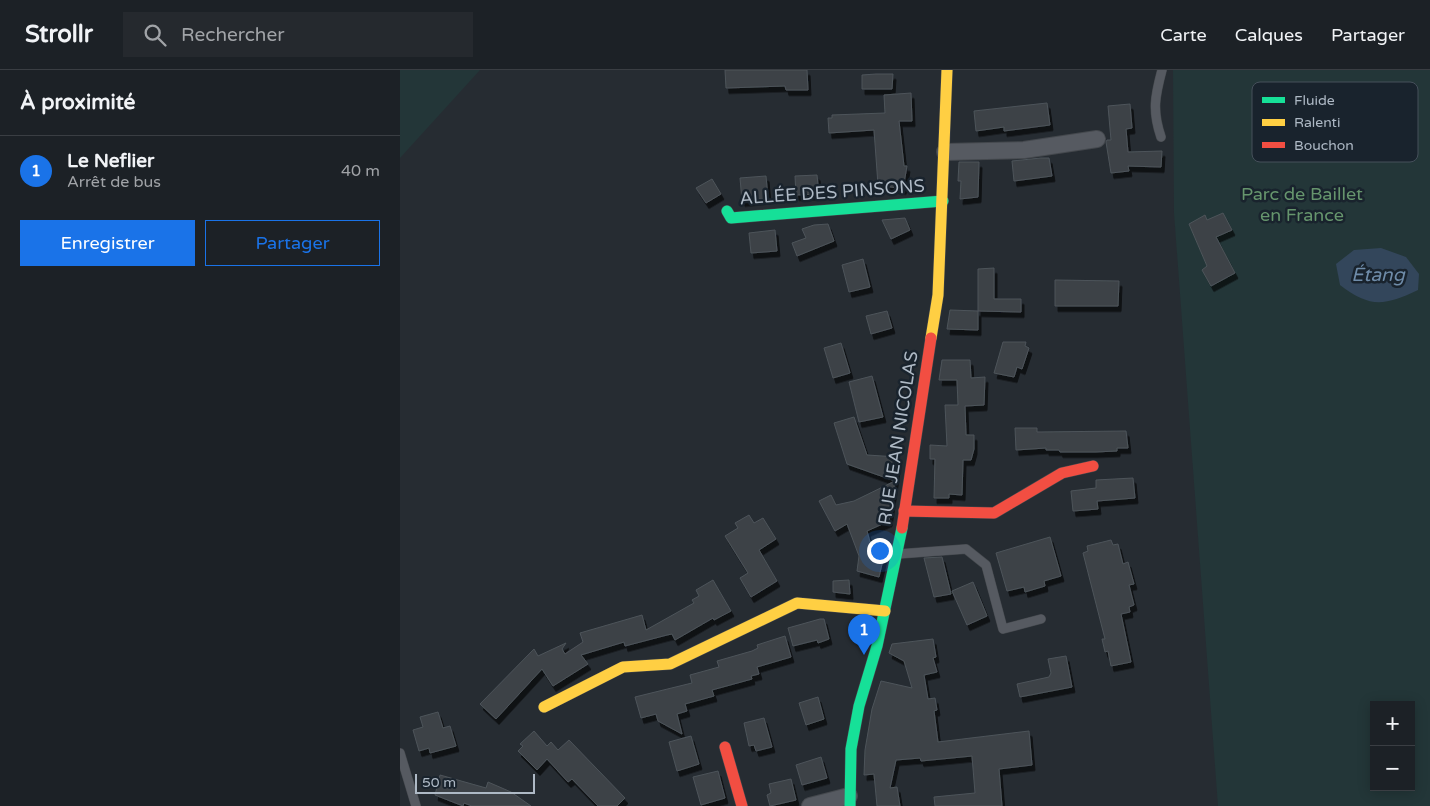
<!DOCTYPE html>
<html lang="fr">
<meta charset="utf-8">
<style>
:root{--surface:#1c2126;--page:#25292e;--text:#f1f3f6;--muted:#a0a3a7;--line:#3a3e43;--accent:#1a73e8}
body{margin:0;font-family:"Varela Round",sans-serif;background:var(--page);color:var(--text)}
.controls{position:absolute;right:15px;bottom:15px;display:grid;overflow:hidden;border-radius:0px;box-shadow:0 2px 12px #0003}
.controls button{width:45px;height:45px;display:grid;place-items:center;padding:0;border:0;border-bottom:1px solid var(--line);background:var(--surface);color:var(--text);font:25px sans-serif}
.scale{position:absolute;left:15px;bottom:12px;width:120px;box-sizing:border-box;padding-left:5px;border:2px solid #aeb9c5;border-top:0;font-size:14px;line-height:18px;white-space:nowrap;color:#aeb9c5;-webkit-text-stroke:4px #19232d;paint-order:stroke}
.you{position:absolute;left:479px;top:480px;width:18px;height:18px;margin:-12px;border:4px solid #fff;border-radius:50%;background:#1a73e8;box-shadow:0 0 0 8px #1a73e833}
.badge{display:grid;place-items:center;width:32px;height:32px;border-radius:50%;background:var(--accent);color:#fff;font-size:16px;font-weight:700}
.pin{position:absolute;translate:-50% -41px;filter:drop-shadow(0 1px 2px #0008)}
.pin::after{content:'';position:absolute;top:26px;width:18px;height:15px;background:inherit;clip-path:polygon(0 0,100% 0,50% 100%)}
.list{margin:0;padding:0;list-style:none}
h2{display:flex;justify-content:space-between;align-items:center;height:65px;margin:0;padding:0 20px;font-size:21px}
h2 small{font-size:16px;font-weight:400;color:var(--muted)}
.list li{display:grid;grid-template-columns:32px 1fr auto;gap:15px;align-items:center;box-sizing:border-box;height:70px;padding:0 20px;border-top:1px solid var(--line)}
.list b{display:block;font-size:19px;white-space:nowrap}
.list p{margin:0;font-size:16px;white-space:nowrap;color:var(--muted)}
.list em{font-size:16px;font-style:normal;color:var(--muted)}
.actions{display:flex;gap:10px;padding:15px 20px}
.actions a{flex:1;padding:11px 0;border:1px solid var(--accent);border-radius:0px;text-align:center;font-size:18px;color:var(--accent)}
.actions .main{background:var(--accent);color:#fff}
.icon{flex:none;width:28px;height:28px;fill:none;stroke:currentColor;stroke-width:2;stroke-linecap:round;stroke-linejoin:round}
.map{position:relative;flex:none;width:1030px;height:736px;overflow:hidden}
header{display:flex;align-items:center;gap:30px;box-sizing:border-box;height:70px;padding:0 25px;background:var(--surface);border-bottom:1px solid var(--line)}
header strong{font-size:24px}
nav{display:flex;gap:28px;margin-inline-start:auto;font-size:18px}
.search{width:350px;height:45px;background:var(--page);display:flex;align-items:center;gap:12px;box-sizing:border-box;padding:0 18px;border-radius:0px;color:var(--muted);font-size:19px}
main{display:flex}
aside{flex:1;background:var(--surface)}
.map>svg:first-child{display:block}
.green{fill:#233638;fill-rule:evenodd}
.water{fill:#33465b}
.building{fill:#3d4247;stroke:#4d545a;filter:url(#shadow)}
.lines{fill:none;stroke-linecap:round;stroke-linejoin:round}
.lane-casing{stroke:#44484d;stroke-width:10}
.street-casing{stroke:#44484d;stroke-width:18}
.fast-casing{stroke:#44484d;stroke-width:12}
.slow-casing{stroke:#44484d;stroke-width:12}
.jam-casing{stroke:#44484d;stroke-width:12}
.lane{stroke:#565a61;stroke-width:9}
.street{stroke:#565a61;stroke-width:16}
.fast{stroke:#16e098;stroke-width:11}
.slow{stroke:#ffcf43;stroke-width:11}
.jam{stroke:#f24e42;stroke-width:11}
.labels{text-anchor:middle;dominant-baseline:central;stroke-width:5;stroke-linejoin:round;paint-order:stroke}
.street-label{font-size:18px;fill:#aeb9c5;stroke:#19232d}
.park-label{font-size:18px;fill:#66956d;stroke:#19232d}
.water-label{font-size:19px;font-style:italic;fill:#6f8ca9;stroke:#19232d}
.key{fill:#19232d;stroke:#46505b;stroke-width:1}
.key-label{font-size:14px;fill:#aeb9c5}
</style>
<header>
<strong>Strollr</strong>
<div class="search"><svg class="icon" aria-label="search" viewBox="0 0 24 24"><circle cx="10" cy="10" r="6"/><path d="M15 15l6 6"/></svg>Rechercher</div>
<nav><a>Carte</a><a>Calques</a><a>Partager</a></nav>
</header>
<main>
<aside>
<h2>À proximité<small></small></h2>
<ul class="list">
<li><span class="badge">1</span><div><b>Le Neflier</b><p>Arrêt de bus</p></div><em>40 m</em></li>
</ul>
<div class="actions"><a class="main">Enregistrer</a><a>Partager</a></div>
</aside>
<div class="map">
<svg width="1030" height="736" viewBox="0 0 1030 736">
<defs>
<filter id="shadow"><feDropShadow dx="3" dy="5.5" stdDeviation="0" flood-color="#0009"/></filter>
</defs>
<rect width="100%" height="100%" fill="#262c32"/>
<!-- green -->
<g class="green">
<polygon points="0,0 80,0 0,88"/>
<path d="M773 0H1030V736H818L774 143ZM974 635H1011V717H974Z"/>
</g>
<!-- water -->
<path class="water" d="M981 178 1006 187 1019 204 1018 220C984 236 970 238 940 215L936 194 954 180Z"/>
<!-- building -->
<g class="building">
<polygon points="325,0 407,0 408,20 386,20 385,16 326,18"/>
<polygon points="476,4 493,4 492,19 462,19 462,5"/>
<polygon points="511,23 512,51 499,51 504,96 507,96 503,119 478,115 474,60 429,63 428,48 432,48 432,45 485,43 484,25"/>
<polygon points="647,33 650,55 604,61 604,57 576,61 574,41"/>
<polygon points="730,34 732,58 726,59 728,82 762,81 761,97 728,96 729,101 711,103 706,72 707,70 711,70 708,36"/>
<polygon points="641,88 649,88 652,106 614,111 612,91"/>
<polygon points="559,92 579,92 578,127 560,129 561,111 558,111"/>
<polygon points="417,105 419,124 396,125 395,106"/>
<polygon points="366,106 368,128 342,131 340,108"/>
<polygon points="312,109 321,124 306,133 296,118"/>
<polygon points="823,143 832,160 816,167 835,203 811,216 802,200 807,196 789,154 805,145 807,150"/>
<polygon points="505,148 510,160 491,169 482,150"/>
<polygon points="428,154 434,171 397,186 392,173 406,168 402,159 414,155"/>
<polygon points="375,160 377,181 351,183 349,163"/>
<polygon points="463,189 470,217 449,222 442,195"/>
<polygon points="594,198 594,229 621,229 621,242 578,241 578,199"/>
<polygon points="655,210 719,211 718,236 655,236"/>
<polygon points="550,240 578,241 578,260 547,259"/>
<polygon points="487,241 492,258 471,264 466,246"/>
<polygon points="603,272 626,272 625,276 629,278 622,299 617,297 614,307 594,303"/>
<polygon points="441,273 450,303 433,308 424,278"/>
<polygon points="542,290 570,290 571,308 585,307 584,335 565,336 566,365 574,365 574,379 571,390 563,390 562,425 549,424 549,428 534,428 535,389 530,389 530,375 547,376 545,335 558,335 557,310 539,310"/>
<polygon points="472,306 483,347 459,352 449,312"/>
<polygon points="454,347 467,385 498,387 495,411 447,394 434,353"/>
<polygon points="615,358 637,358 637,362 726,361 728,378 717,378 717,381 695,382 660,382 659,380 646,380 646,378 616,380"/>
<polygon points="733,408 735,428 697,431 698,439 673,441 671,421 696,418 696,410"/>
<polygon points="495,411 489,451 467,461 472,479 485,481 479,507 457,501 459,486 447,454 435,461 419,431 431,425 436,435 454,431"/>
<polygon points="349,445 354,453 363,448 376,469 359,480 377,511 351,527 340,508 348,503 325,466 338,458 335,453"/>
<polygon points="650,467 661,506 644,511 645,516 625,522 624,517 607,521 596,483"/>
<polygon points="711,470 713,475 718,474 723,494 728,492 734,514 729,515 734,535 729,537 730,542 721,544 731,592 711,596 708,581 705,582 702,569 705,569 683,483 688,481 687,476"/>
<polygon points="542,487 551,524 534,527 524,488"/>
<polygon points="313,510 331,541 314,550 313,548 275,570 272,564 267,565 225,576 224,572 181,585 188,594 153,616 142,599 96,649 80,634 134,579 138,586 166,573 162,579 165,584 183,572 180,563 242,545 246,560 294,533 292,530 299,526 296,520"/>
<polygon points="449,510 450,524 433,522 433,511"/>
<polygon points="573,512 587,546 567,555 552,521"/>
<polygon points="420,549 424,549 429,569 418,573 417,570 393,576 388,558"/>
<polygon points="385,566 391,587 357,597 359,604 351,606 352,609 312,620 314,626 285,634 287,641 277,644 282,664 258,651 256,644 241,648 235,627 292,613 290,605 319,597 317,591 352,581 358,578 357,575"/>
<polygon points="533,569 536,587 533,588 537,602 524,605 528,629 535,628 537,640 534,641 538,672 629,661 632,695 599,699 602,736 535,736 534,727 575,723 572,686 521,691 520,688 496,690 490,718 497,717 500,736 477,736 474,704 464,705 465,680 472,639 481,611 512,618 504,591 489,583 492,574"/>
<polygon points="666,586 672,617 620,627 617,614 649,607 651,603 648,589"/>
<polygon points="418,627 424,649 406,655 399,633"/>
<polygon points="38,642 43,658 50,656 56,676 30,683 29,678 19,681 13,660 23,657 20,647"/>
<polygon points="364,648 372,677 356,681 354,675 349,676 344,653"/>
<polygon points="134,661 147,676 151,672 158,680 169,670 225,728 217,736 198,736 172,709 168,712 147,689 137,700 118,681 123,676 120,674"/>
<polygon points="291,666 299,694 277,701 269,672"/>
<polygon points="421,687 427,708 402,715 396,695"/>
<polygon points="318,701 325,728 301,735 293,707"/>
<polygon points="40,705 86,718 88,712 111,722 131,736 72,736 64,733 63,736 35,725"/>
<polygon points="391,709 396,730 370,736 367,725 371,723 369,714"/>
</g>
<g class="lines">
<!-- lane casing -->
<g class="lane-casing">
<g id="lane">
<path d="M761 67C752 41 755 26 762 0"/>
<polyline points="498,484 566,479 586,495 603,559 641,549"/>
<polyline points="0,683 16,736"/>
</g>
</g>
<!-- street casing -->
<g class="street-casing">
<g id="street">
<polyline points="545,82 624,80 697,69"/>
<polyline points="410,736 449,726"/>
</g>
</g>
<!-- fast casing -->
<g class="fast-casing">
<g id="fast">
<polyline points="327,141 331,148 543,131"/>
<polyline points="450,736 451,679 459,636 477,576 502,458"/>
</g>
</g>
<!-- slow casing -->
<g class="slow-casing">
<g id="slow">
<polyline points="531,268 538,225 547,0"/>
<polyline points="144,637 223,597 270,594 397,533 485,541"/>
</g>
</g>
<!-- jam casing -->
<g class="jam-casing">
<g id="jam">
<polyline points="504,441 594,443 662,403 693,396"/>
<polyline points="502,458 531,268"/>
<polyline points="325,677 342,736"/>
</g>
</g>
<!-- lane -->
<use href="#lane" class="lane"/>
<!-- street -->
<use href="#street" class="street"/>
<!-- fast -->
<use href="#fast" class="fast"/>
<!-- slow -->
<use href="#slow" class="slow"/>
<!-- jam -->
<use href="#jam" class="jam"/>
</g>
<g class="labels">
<!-- street labels -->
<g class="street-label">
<text transform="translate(432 122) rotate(-4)">ALLÉE DES PINSONS</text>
<text transform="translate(498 368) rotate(-81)">RUE JEAN NICOLAS</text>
</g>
<!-- park labels -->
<g class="park-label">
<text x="902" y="124">Parc de Baillet<tspan x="902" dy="21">en France</tspan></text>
</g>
<!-- water labels -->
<g class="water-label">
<text x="978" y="205">Étang</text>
</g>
</g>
<!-- legend -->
<rect x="852" y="12" width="166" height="80" rx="8" class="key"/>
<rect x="862" y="27" width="23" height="6" fill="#16e098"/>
<rect x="862" y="49" width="23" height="7" fill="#ffcf43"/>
<rect x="862" y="72" width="23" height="6" fill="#f24e42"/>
<g class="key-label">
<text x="894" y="35">Fluide</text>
<text x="894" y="57">Ralenti</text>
<text x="894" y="80">Bouchon</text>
</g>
</svg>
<div class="controls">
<button>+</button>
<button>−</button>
</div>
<div class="scale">50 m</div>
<div class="you"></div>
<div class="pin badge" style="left:464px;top:585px">1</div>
</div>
</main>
